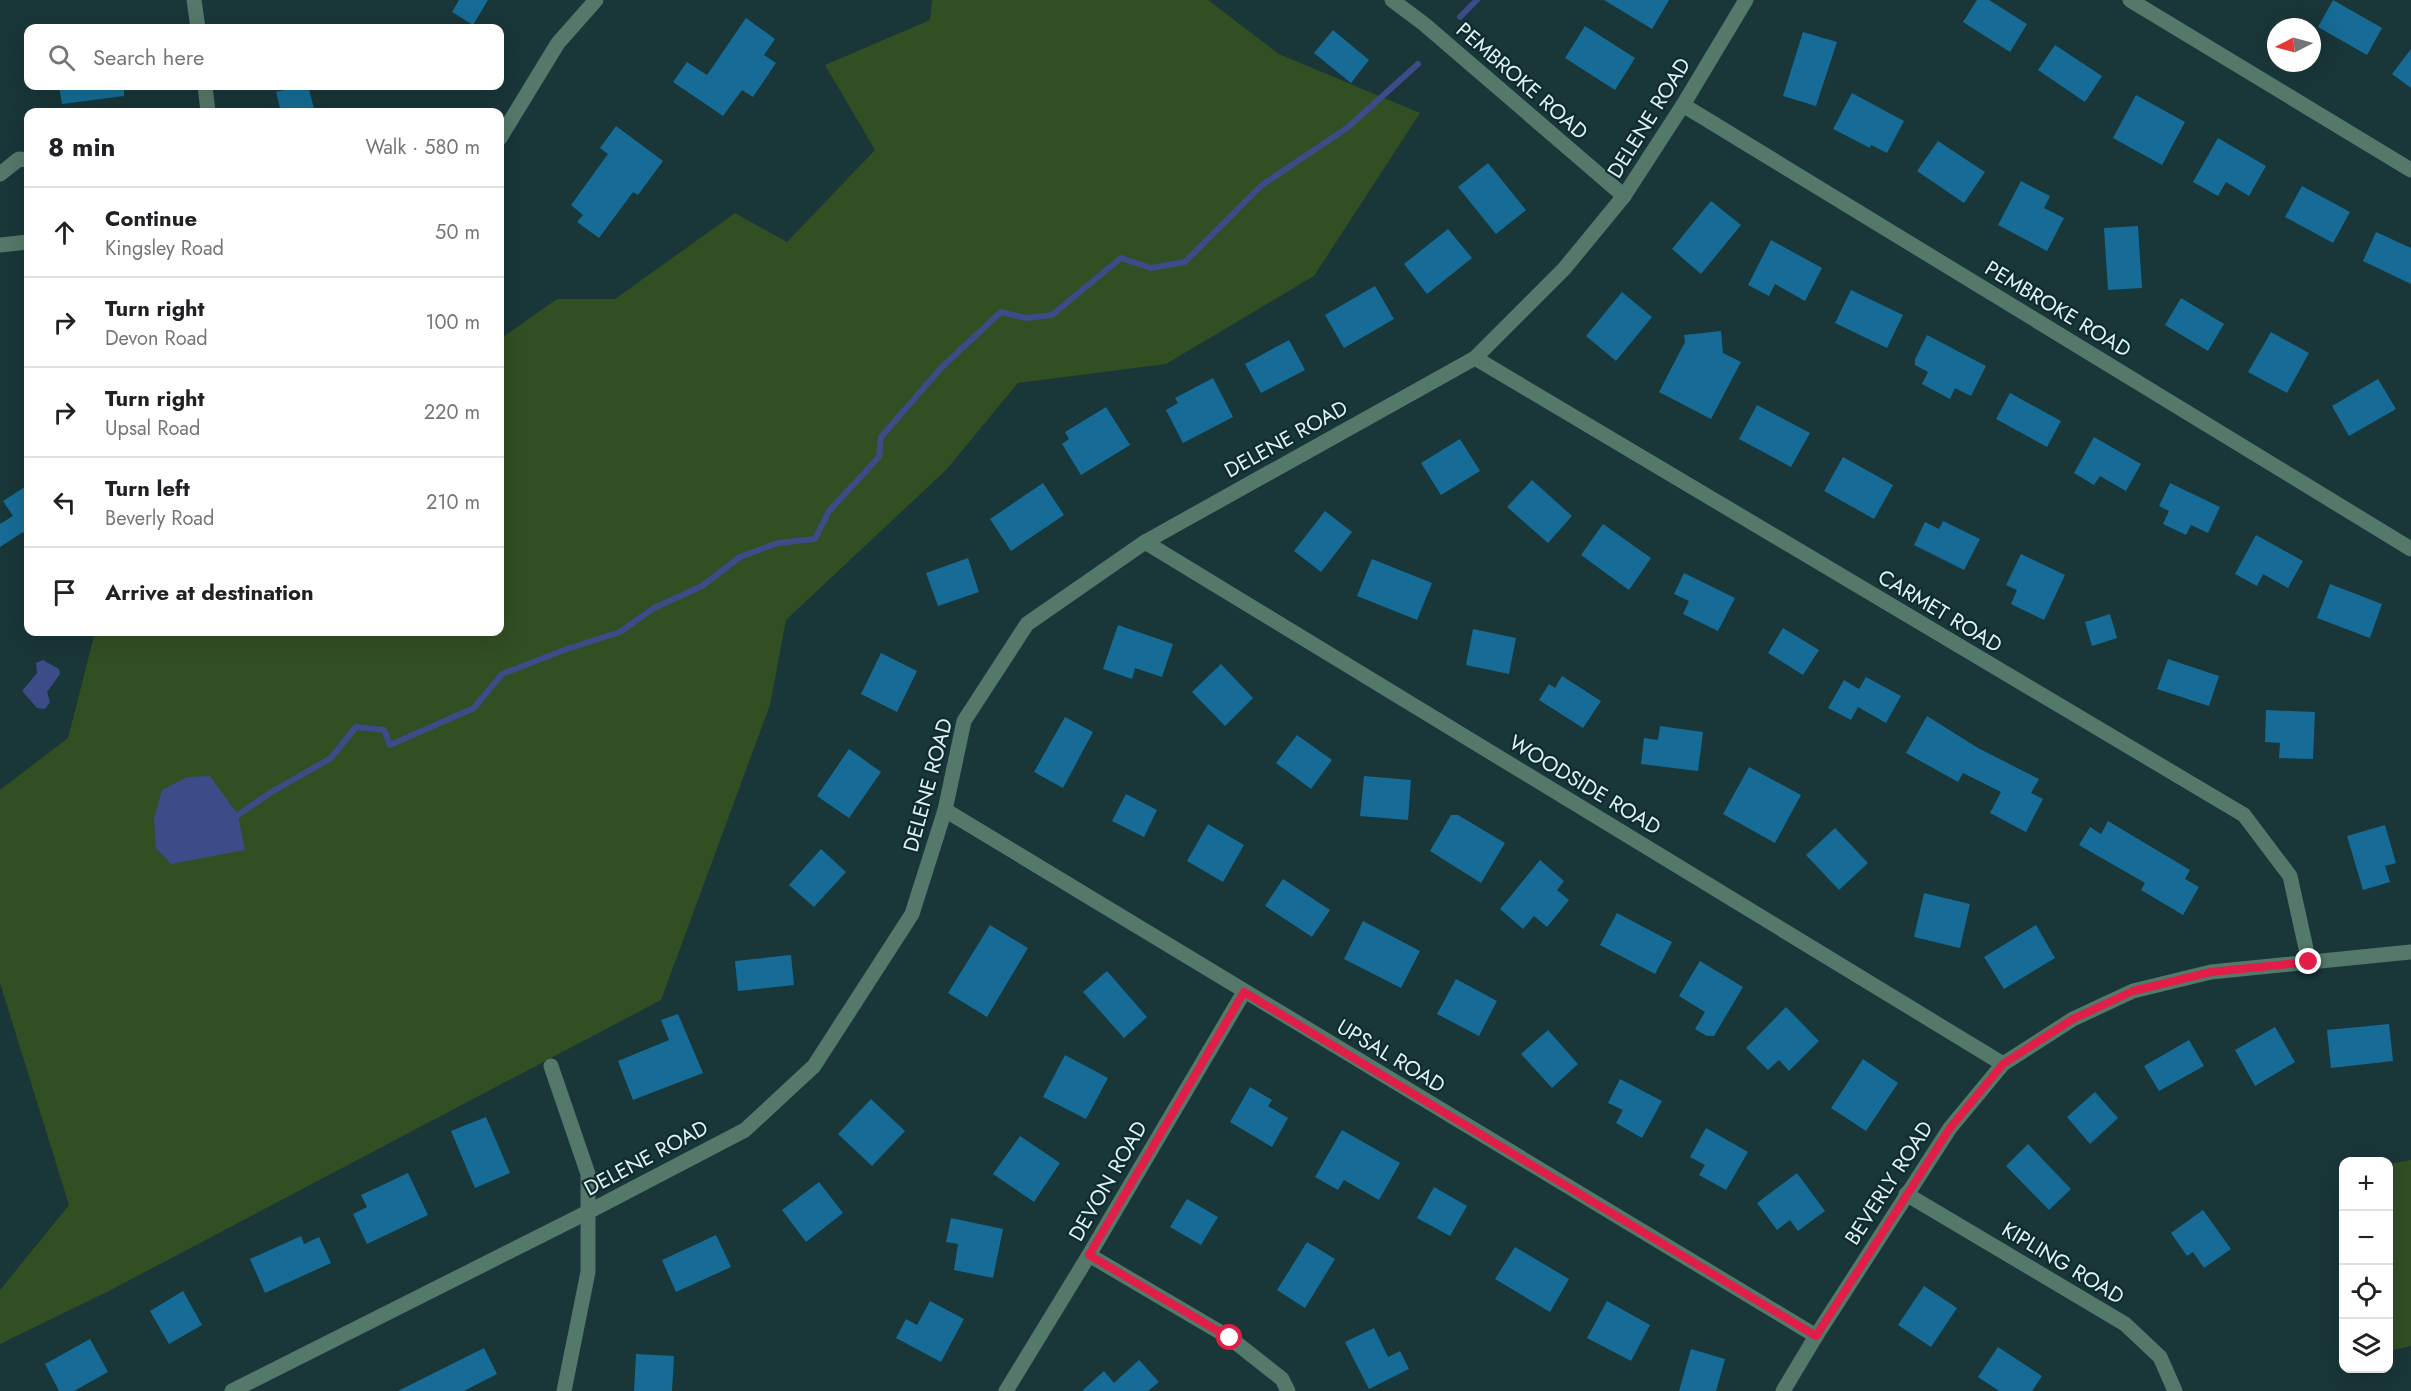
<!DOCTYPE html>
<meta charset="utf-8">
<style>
:root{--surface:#fff;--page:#f2f2f2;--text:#202124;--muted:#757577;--line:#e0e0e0}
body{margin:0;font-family:Jost,sans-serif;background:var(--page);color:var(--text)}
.controls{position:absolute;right:18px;bottom:18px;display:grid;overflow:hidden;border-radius:12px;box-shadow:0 6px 24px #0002}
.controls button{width:54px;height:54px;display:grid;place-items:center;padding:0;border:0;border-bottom:2px solid var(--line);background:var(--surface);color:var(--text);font:30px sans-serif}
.compass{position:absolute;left:2267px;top:18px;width:54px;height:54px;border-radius:50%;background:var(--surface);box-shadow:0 6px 24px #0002;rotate:264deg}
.stop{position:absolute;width:18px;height:18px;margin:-14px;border:4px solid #e11d48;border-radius:50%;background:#fff}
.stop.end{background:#e11d48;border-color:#fff;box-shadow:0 2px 6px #0008}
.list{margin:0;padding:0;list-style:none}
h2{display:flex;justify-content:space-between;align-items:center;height:78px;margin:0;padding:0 24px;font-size:26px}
h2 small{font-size:20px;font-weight:400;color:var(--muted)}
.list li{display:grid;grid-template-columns:39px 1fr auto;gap:18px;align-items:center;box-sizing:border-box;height:90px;padding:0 24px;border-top:2px solid var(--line)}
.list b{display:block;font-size:22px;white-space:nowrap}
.list p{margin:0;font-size:20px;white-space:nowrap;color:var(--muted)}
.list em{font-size:20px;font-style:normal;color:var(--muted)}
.icon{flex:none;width:33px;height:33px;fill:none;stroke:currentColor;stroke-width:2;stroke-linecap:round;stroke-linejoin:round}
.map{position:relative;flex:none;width:2411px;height:1391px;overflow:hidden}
.search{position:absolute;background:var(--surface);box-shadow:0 6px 24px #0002;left:24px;top:24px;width:480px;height:66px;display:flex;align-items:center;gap:15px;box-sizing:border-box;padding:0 21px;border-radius:12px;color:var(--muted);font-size:22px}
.panel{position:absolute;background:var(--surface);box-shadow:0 6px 24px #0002;left:24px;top:108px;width:480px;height:528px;border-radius:12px}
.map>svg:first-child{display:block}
.green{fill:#324e23}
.water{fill:#3c4c88}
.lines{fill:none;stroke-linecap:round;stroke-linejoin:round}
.stream{stroke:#3c4c88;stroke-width:6}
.building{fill:#166c96}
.minor{stroke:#54786a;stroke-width:15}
.route{stroke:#e11d48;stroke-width:8}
.labels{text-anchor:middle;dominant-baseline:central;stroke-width:4.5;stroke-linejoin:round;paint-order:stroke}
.street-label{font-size:21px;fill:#e1f1f3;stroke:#0e2c2e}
</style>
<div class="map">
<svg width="2411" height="1391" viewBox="0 0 2411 1391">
<rect width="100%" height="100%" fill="#193638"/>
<!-- green -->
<g class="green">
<polygon points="932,0 1208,0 1279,54 1420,113 1314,276 1166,364 1018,383 946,470 786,620 770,705 661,1000 109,1291 0,1344 0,1290 69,1205 0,983 0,790 68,738 95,632 500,632 500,339 557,299 615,299 735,213 787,242 875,150 825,65 930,20"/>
<polygon points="2411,1160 2411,1346 2389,1351 2389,1164"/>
</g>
<!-- water -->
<g class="water">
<polygon points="43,660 59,669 60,674 47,692 50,702 45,709 37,708 22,691 37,673 36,663"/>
<polygon points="210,776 238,815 245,850 171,864 156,848 154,819 162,790 187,777"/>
</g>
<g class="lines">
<!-- stream -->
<g class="stream">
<polyline points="1460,17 1477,0"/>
<polyline points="238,815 270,793 331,758 356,727 384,730 390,745 474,708 502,674 567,649 620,632 654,608 702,586 740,557 778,543 815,539 829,511 879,457 881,437 942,367 1001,312 1026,318 1052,315 1121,258 1151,268 1185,262 1262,185 1347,128 1418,64"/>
</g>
</g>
<!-- building -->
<g class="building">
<polygon points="459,0 488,0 473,25 452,12"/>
<polygon points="1604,0 1669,0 1652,29"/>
<polygon points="1977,0 1989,0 2027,24 2010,52 1963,22"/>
<polygon points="2333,0 2382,28 2367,55 2318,27"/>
<polygon points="746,18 775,39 764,55 776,63 753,97 742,90 723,116 673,82 687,62 707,75"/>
<polygon points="1585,26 1635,58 1615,90 1565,58"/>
<polygon points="1333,30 1369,60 1351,83 1314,53"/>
<polygon points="1803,32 1837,42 1816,106 1783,96"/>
<polygon points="2055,45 2102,76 2085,102 2038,70"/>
<polygon points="2411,49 2411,88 2392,74"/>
<polygon points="59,86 124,86 124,96 62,104"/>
<polygon points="303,86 308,86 315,112 281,112 276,92"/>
<polygon points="1852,93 1904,121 1887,153 1871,145 1870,148 1833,129"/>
<polygon points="2136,95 2185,122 2162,165 2113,138"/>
<polygon points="616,126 663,161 638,195 633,192 599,238 577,222 583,215 571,205 608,154 600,148"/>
<polygon points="2218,138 2266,166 2249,196 2226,182 2218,196 2193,182"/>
<polygon points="1938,141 1985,172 1964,203 1917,171"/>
<polygon points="1488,163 1526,210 1496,234 1458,187"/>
<polygon points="2021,181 2050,196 2044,208 2064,218 2047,251 1998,225"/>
<polygon points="2302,186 2350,212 2333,243 2285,217"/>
<polygon points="1711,201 1741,225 1701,274 1672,249"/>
<polygon points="2138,226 2142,288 2108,290 2104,228"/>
<polygon points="1448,229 1472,258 1427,294 1404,264"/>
<polygon points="2376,232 2411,248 2411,284 2363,261"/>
<polygon points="1771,240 1822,268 1805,301 1775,284 1769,296 1748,285"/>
<polygon points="1375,286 1394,319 1344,348 1325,315"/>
<polygon points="1851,290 1903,315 1887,348 1835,323"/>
<polygon points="1622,292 1652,317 1616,361 1586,336"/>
<polygon points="2181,298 2224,324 2208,351 2165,325"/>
<polygon points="1721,331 1723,353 1741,362 1711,419 1659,392 1685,342 1684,335"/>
<polygon points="2271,332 2309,353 2287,393 2248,372"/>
<polygon points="1927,335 1986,366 1971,396 1955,388 1950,399 1922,384 1928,372 1915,365 1915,359"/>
<polygon points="1289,340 1305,370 1261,393 1245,364"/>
<polygon points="1213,378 1233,417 1183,443 1166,410 1178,403 1175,398"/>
<polygon points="2378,379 2396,409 2349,436 2332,406"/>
<polygon points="2010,393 2061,421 2047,447 1996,419"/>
<polygon points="1757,405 1810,433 1791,467 1739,439"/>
<polygon points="1106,407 1130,445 1081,475 1062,444 1069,439 1065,432"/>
<polygon points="2094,437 2141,464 2126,491 2100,476 2094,485 2074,473"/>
<polygon points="1460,439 1480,471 1441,495 1421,463"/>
<polygon points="1843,457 1893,485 1874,519 1824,491"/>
<polygon points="1532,480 1572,516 1548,543 1507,507"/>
<polygon points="1043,483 1064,515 1011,551 990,519"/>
<polygon points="2170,483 2220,507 2208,533 2191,525 2186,535 2163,524 2169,511 2159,506"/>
<polygon points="28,485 28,540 23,532 0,547 0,524 13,516 3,501"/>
<polygon points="1325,511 1352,532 1321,572 1294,551"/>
<polygon points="1943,521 1980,539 1964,570 1914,545 1925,522 1939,529"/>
<polygon points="1603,524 1651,558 1629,590 1581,555"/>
<polygon points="2256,535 2303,561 2288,588 2263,574 2257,586 2235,574"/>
<polygon points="2021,554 2065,575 2044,620 2011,604 2017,590 2006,585"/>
<polygon points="968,558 979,592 938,606 926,573"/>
<polygon points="1372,559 1432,583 1417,620 1357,596"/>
<polygon points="1684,573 1735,598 1718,631 1683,614 1689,601 1674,594"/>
<polygon points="2330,584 2382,604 2370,638 2317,618"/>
<polygon points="2110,614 2117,638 2092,646 2085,622"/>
<polygon points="1118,625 1173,644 1162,677 1135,668 1132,679 1103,669"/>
<polygon points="1783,628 1819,650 1803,675 1768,653"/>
<polygon points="1473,629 1516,638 1509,674 1466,665"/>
<polygon points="881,653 917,671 897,712 861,694"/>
<polygon points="2168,659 2219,676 2209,706 2157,689"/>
<polygon points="1221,664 1253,698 1225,726 1192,692"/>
<polygon points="1562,676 1601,701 1583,728 1539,700 1549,684 1555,688"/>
<polygon points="1866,677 1901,696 1886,723 1858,707 1851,720 1828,708 1844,680 1859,689"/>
<polygon points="2266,710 2315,712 2313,759 2279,758 2280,743 2265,742"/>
<polygon points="1927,716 1978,748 2039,779 2031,793 2043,799 2026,832 1990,813 2001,792 1963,773 1958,782 1906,753"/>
<polygon points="1065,717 1093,732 1063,788 1034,772"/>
<polygon points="1660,726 1703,732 1698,771 1641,764 1644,738 1658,740"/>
<polygon points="1297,735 1332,760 1311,789 1276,763"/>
<polygon points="849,749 881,772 849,818 817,796"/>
<polygon points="1749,767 1801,795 1775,843 1723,814"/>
<polygon points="1364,776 1411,780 1408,820 1360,816"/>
<polygon points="1126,794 1157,810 1144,837 1112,821"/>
<polygon points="1451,815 1458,815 1505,843 1481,883 1430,851"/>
<polygon points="2108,821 2190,870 2185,879 2199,887 2183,915 2141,890 2145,883 2079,845 2090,827 2101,834"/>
<polygon points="1208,824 1244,845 1223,882 1187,861"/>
<polygon points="2385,825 2396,863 2385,866 2390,882 2363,890 2347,836"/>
<polygon points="1835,828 1868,863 1839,890 1806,855"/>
<polygon points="821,849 846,872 814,907 789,885"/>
<polygon points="1540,860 1564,881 1557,890 1569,900 1547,927 1534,916 1523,929 1500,909"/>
<polygon points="1283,879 1330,910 1312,937 1265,906"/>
<polygon points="1924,893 1970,904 1960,948 1914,937"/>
<polygon points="1617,913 1672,942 1655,974 1600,945"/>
<polygon points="1363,921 1420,951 1401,988 1344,959"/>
<polygon points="990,925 1028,948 987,1017 948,993"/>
<polygon points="2036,925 2055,958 2004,989 1984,957"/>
<polygon points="791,955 794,985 738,991 735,961"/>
<polygon points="1700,961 1743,987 1714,1036 1707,1036 1695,1029 1705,1012 1679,996"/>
<polygon points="1107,971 1147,1017 1124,1038 1083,992"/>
<polygon points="1456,979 1497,1001 1479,1036 1437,1014"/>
<polygon points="1786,1007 1819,1041 1789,1071 1779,1060 1768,1070 1746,1048"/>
<polygon points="678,1014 703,1073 633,1100 618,1061 669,1040 661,1020"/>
<polygon points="2389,1024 2393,1061 2331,1068 2327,1030"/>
<polygon points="2275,1027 2295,1062 2255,1086 2235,1050"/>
<polygon points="1548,1030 1578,1064 1552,1088 1521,1054"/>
<polygon points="2189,1040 2204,1066 2159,1091 2144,1066"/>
<polygon points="1065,1055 1108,1078 1086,1119 1043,1097"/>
<polygon points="1863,1059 1898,1083 1866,1131 1831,1108"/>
<polygon points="1620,1079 1662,1101 1642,1138 1616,1123 1623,1110 1608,1103"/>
<polygon points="1250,1087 1272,1100 1268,1106 1288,1118 1272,1147 1230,1122"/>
<polygon points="2095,1092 2118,1118 2090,1144 2067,1117"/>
<polygon points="871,1099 905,1131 872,1166 838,1134"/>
<polygon points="486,1117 510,1173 475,1188 451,1131"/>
<polygon points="1706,1128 1748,1152 1726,1190 1699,1175 1705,1165 1690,1157"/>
<polygon points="1342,1130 1400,1163 1379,1200 1344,1180 1338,1190 1315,1177"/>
<polygon points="1020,1136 1060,1163 1034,1202 993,1174"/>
<polygon points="2028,1144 2071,1189 2049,1210 2006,1166"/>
<polygon points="408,1173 428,1215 367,1244 353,1214 367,1207 361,1195"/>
<polygon points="1797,1173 1825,1211 1798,1231 1790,1220 1777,1230 1757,1203"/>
<polygon points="819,1182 843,1213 806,1242 782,1210"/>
<polygon points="1434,1187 1467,1206 1450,1236 1417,1218"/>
<polygon points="1187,1199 1218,1217 1201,1245 1170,1227"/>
<polygon points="2203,1210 2231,1249 2204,1268 2193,1252 2187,1256 2171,1233"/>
<polygon points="951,1218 1003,1229 993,1278 954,1270 958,1244 946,1242"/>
<polygon points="716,1235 731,1267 676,1292 662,1260"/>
<polygon points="301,1236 304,1244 319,1237 331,1263 265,1293 250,1259"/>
<polygon points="1307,1242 1335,1259 1305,1308 1277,1290"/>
<polygon points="1515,1247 1569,1279 1550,1312 1495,1279"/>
<polygon points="1924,1286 1957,1308 1931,1347 1898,1325"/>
<polygon points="183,1291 202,1325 169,1344 150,1311"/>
<polygon points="930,1301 964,1319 941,1362 896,1338 906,1319 917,1325"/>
<polygon points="1607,1301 1650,1325 1631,1361 1587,1338"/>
<polygon points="1374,1328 1388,1357 1400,1351 1409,1369 1369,1389 1345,1342"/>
<polygon points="90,1339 108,1372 74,1391 59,1391 45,1364"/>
<polygon points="1998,1347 2042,1376 2032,1391 1999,1391 1978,1377"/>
<polygon points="484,1348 497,1374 464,1391 398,1391"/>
<polygon points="1691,1349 1725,1359 1716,1391 1679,1391"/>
<polygon points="636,1354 674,1356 672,1391 634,1391"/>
<polygon points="1139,1360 1159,1382 1148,1391 1082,1391 1104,1371 1114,1383"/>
</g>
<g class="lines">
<!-- minor -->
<g class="minor">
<polyline points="194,0 198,28"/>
<polyline points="1392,0 1424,24 1624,196"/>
<polyline points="2130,0 2411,170"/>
<polyline points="205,86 208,112"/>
<polyline points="1683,105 2411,549"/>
<polyline points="500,138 558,43 596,0"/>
<polyline points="0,174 19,159 28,160"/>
<polyline points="0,245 28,242"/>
<polyline points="1475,358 2244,815 2290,876 2309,962"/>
<polyline points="1145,542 2003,1064"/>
<polyline points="945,810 1816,1336"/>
<polyline points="551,1066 588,1174 588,1272 564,1391"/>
<polyline points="1906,1194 2125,1324 2160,1357 2175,1391"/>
<polyline points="1089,1255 1230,1338 1282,1379 1288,1391"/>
<polyline points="232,1391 588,1212 745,1130 814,1066 912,914 945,810 964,721 1027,624 1145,542 1475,358 1564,269 1624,196 1683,105 1746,0"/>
<polyline points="1006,1391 1089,1255 1244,992"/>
<polyline points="1783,1391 1816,1336 1950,1128 2003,1064 2073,1019 2133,991 2211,972 2411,952"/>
</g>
</g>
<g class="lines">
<!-- route -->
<polyline class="route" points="1230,1338 1089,1255 1244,992 1816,1336 1950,1128 2003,1064 2073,1019 2133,991 2211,972 2309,962"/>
</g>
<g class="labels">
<!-- street labels -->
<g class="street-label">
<text transform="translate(1522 81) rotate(41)">PEMBROKE ROAD</text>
<text transform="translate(1649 118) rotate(-58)">DELENE ROAD</text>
<text transform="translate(2058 309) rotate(31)">PEMBROKE ROAD</text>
<text transform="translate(1286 439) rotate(-29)">DELENE ROAD</text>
<text transform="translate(1940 611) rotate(31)">CARMET ROAD</text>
<text transform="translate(928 785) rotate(-75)">DELENE ROAD</text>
<text transform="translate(1585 785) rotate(31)">WOODSIDE ROAD</text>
<text transform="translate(1391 1056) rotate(31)">UPSAL ROAD</text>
<text transform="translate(646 1158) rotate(-28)">DELENE ROAD</text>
<text transform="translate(1108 1181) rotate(-60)">DEVON ROAD</text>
<text transform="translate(1889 1183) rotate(-57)">BEVERLY ROAD</text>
<text transform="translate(2063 1263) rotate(31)">KIPLING ROAD</text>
</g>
</g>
</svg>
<div class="controls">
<button>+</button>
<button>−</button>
<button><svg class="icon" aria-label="locate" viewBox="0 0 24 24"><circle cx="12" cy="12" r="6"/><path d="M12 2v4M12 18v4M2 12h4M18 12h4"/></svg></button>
<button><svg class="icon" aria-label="layers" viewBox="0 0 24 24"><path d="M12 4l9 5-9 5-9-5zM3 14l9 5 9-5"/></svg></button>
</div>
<svg class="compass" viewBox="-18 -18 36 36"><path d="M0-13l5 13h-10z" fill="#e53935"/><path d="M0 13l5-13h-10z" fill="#757577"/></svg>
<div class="stop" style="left:1230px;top:1338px"></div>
<div class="stop end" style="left:2309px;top:962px"></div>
<div class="search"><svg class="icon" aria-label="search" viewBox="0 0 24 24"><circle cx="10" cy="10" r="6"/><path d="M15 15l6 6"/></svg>Search here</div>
<section class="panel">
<h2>8 min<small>Walk · 580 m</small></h2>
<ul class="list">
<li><svg class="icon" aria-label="ahead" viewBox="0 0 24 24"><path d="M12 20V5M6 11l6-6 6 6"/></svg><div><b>Continue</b><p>Kingsley Road</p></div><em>50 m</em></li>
<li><svg class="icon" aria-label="right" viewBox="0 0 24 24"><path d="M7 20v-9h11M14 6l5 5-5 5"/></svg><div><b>Turn right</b><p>Devon Road</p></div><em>100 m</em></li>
<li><svg class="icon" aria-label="right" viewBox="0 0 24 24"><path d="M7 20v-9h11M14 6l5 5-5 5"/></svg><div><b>Turn right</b><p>Upsal Road</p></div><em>220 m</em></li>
<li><svg class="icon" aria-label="left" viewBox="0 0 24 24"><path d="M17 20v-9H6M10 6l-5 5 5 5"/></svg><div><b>Turn left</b><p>Beverly Road</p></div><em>210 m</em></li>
<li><svg class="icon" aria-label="arrive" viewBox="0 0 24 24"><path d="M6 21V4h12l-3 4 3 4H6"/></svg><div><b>Arrive at destination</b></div></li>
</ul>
</section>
</div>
